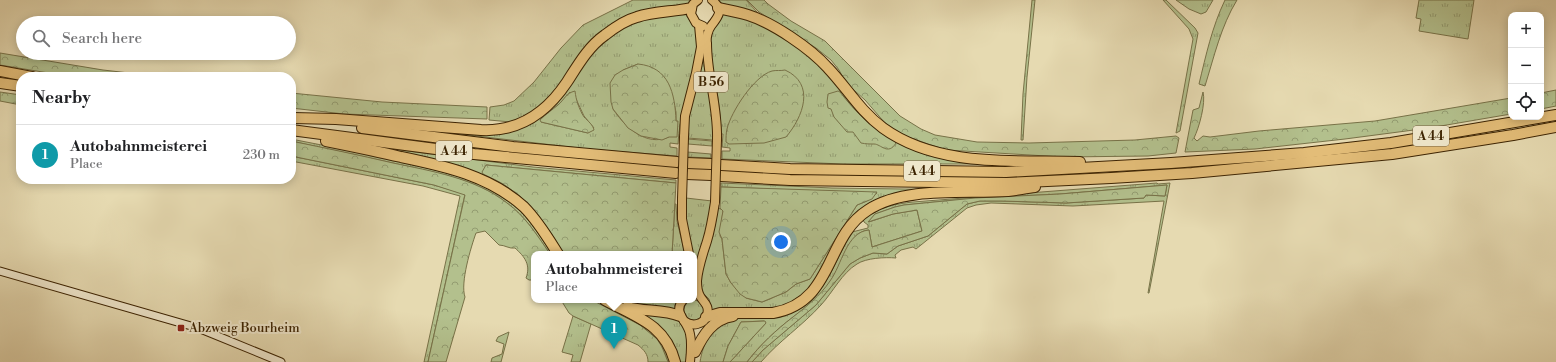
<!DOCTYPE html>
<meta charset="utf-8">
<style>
:root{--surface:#fff;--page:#f6f6f6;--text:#202124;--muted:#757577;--line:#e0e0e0;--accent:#7c3aed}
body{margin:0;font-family:"Libre Bodoni",serif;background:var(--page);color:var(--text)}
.controls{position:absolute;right:12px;top:12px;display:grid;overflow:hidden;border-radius:8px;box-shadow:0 2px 10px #0003}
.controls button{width:36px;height:36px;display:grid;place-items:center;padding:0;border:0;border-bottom:1px solid var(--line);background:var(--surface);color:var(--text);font:20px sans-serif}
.you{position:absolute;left:781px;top:242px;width:14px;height:14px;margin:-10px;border:3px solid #fff;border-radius:50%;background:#1a73e8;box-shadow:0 0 0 6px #1a73e833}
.badge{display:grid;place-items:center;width:26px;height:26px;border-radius:50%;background:var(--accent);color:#fff;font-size:13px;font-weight:700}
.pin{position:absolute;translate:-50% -33px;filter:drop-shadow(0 1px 2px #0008)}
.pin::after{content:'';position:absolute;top:21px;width:14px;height:12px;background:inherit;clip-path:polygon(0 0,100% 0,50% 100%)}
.popup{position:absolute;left:531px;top:251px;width:166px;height:52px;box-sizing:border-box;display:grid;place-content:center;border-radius:8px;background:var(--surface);filter:drop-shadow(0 1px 3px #0005);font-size:13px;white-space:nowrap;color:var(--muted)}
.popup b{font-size:15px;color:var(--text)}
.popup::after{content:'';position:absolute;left:50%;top:100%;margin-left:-8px;border:8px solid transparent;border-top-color:var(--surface)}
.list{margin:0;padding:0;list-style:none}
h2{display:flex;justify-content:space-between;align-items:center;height:52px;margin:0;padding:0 16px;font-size:17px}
h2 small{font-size:13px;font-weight:400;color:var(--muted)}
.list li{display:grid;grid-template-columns:26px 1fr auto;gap:12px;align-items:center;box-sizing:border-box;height:60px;padding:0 16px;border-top:1px solid var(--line)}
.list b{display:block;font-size:15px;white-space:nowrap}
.list p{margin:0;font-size:13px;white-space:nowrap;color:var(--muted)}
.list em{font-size:13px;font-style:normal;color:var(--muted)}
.icon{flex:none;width:22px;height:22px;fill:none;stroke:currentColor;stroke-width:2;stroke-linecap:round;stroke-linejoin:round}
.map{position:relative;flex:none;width:1556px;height:362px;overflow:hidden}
.search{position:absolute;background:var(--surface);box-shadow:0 2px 10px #0003;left:16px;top:16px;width:280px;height:44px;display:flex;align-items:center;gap:10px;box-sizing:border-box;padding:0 14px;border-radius:22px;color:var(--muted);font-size:15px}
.panel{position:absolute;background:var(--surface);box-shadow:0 2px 10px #0003;left:16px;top:72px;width:280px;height:112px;border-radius:16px}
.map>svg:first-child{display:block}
.grass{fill:url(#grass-tufts);stroke:#787248;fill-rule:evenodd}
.forest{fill:url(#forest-crowns);stroke:#787248}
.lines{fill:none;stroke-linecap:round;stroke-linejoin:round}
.secondary-casing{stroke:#3c2302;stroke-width:9}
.primary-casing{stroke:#3c2302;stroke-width:10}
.motorway-casing{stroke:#3c2302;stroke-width:12}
.secondary{stroke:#efe7cc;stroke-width:7}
.primary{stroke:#e3bd78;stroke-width:8}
.motorway{stroke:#e3bd78;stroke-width:10}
.primary-bridge-casing{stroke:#3c2302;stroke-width:10;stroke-linecap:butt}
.primary-bridge{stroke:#e3bd78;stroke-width:8}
.poi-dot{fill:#8f2418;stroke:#efe7cc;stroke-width:1.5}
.labels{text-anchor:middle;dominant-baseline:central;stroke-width:4;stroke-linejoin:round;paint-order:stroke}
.shield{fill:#efe7cc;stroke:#725e3f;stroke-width:1}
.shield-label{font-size:12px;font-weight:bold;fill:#3c2302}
.poi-label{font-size:13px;fill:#3c2302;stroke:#efe7cc;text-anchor:start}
</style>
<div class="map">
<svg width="1556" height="362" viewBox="0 0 1556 362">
<defs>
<pattern id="grass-tufts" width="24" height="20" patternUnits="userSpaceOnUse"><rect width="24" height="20" fill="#b3c08d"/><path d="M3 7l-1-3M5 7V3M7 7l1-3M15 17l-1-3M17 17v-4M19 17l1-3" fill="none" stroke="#939c71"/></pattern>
<pattern id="forest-crowns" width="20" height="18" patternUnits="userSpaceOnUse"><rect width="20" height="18" fill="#b3c08d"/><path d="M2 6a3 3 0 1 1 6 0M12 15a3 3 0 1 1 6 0" fill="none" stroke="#939c71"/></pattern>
</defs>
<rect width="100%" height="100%" fill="#e6dab1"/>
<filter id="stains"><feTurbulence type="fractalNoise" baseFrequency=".005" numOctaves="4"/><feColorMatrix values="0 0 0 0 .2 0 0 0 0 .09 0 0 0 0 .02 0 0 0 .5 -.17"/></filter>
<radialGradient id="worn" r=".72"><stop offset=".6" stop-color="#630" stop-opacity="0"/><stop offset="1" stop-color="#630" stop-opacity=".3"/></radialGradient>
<!-- grass -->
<g class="grass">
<polygon points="633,0 691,0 687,5 615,24 543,107 511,122 489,120 490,107 504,105 514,101 534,82 561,48 583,25"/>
<polygon points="719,0 746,0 758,13 778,26 724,6"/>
<polygon points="1032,0 1035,0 1027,77 1023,140 1021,140 1023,94"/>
<polygon points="1163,0 1166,0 1195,28 1198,33 1180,131 1176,133 1193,39 1189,29"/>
<polygon points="1176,0 1213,0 1206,12 1201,14 1189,9"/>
<path d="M1225 0H1237C1221 26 1214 57 1205 86L1199 84C1206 55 1212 27 1225 0Z"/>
<polygon points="1419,0 1474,0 1468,39 1419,31 1421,19 1416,18"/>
<path d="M686 13C689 22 697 28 699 38 699 44 696 52 695 59 690 87 679 116 678 144L670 143V147L677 148V156L587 149 400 127 523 125 585 58 617 29 647 17ZM638 64 671 92 676 112V121L669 137C646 147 625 127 613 109L623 70ZM570 92 576 99 584 116 594 128 588 133 541 122 548 112 560 104Z"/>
<path d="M723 13 745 16 801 46 886 132 995 164H843L722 159V151H730V148L722 147 723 134H721C721 110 716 87 712 63 711 56 708 46 709 39 712 27 720 26 723 13Z"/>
<polygon points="703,49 713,106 714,139 712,140 688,138 688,121"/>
<path d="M291 139C332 147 373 155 414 165 445 172 479 179 505 198 526 213 539 233 552 254H550C537 235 525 216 507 203 475 178 432 172 393 163 359 156 325 148 291 141Z"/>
<polygon points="688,139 712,141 712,146 688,144"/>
<polygon points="368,146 533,167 676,180 676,183 486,165 505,185 516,193 536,211 564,254 560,254 530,210 441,164 440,161 411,156"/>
<polygon points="687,152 711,154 711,158 687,157"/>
<polygon points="291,156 434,185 465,194 428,362 424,362 460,196 423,186 291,161"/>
<polygon points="721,183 832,188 977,190 868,206 814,286 784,307 712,311 709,299 701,291 700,275 715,226 718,208 723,210 720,236 722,239 726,274 731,283 746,298 762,302 770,299 774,297 786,292 796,284 810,279 857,205 867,201 877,193 721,187"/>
<path d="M1157 183 1158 184 1170 183 1149 293H1148L1164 201 1073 206 991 203 976 205 967 208 916 249 913 247 901 250 895 255 896 258C885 257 866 258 857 264 842 273 833 292 821 305 802 326 779 341 761 362H752L763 350 816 305 850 264 860 258 873 253 887 254 898 246 928 236 967 204 980 201H1001L1066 203 1144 198 1146 195 1165 196 1167 185 1060 194 975 198 904 205 895 207 875 214 869 222 893 214 917 210 922 231 872 247 869 230C855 231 848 245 843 257 837 271 830 284 819 296 811 304 802 310 793 317 776 330 760 345 747 362H730L766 323 764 321 741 322 728 346 723 362H700C703 343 712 324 732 318 737 317 743 318 748 318 767 317 787 318 804 306 828 289 837 256 852 232L868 228V225L864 222 863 219C878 207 895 204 913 202Z"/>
<polygon points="686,198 712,201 710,218 694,280 694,254 691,254 686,232"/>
<polygon points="675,204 676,204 677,221 685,254 672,254"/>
<circle cx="694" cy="310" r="10"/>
<polygon points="592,300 598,300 637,319 662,341 671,362 668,362 662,347 621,315"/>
<polygon points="613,300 622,300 627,302 634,300 678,300 675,310 625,304"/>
<polygon points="638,311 678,319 687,331 688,362 678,362"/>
<polygon points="573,316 591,324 580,362 571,362 573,355 562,352"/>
<polygon points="509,332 501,362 491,362 492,358 502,354 504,344 496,341 498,337"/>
</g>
<!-- forest -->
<g class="forest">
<polygon points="747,0 764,0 768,4 791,21 825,41 900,116 921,129 935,135 977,142 1029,143 1135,140 1176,136 1179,138 1176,153 1148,156 1063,157 947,150 928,144 900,134 885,123 865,100 846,83 839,70 831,60 816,48 759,12"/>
<polygon points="0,53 103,70 164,77 73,77 0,65"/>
<path d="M638 64C669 67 675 93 676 121H678L677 137H669L662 140 641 136 628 128 613 109 611 102 610 83 615 75 623 70Z"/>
<path d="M785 70C816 84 803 117 786 137L764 143 729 144 726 142C726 138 726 133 727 129 731 112 754 76 772 71 776 70 781 71 785 70Z"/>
<polygon points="1556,90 1556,106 1541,109 1541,93"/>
<path d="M575 91C576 100 579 109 584 117 588 121 593 125 594 130L588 133 541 122 540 120C546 114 552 110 558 105 564 100 566 93 575 91Z"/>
<path d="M838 91 840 92C856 113 872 128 895 141L896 143C888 156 881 144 874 144 870 144 866 144 861 143L853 132H847L834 117 831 109 828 108 827 102 828 94Z"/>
<polygon points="0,92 21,95 21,105 0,101"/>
<path d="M1203 92C1206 103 1199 128 1194 138L1197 141 1203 136 1210 137 1259 131 1375 121 1511 98V114L1429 128 1345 139 1255 149 1185 152 1193 110 1199 108Z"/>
<polygon points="291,93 382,102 487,107 487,119 344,114 291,108"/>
<path d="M291 141C325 148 359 155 393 163 431 171 475 178 507 203 525 216 537 235 550 254H534V280H529L526 278C531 265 525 257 515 248 509 249 505 245 499 245L485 231 476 233C471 247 460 283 465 297L446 362H428L465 195 434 185 291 156Z"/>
<path d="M486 165 676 183 672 254H564C548 228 532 202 506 186 499 181 491 178 483 174L482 172Z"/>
<path d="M1167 185 1165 196 1146 195 1144 198 1066 203 1001 201H980L967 204 928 236 898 246 887 254 873 253 860 258 850 264 816 305 763 350 752 362H747C760 345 776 330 793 317 807 306 820 296 830 281 842 265 846 232 869 230L872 247 922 231 917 210 893 214 868 222 875 214 895 207 904 205 975 198 1060 194Z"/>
<polygon points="721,187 877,192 872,199 857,205 810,279 796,284 786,292 762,302 746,298 740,294 731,283 726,274 722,239 719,232 723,211 720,208"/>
<path d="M561 300H592L640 325 657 339 662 347 668 362H648C648 354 644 350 638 345L573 316 569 313Z"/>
<polygon points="765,321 766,323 730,362 723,362 728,346 741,322"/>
</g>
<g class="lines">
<!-- secondary casing -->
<g class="secondary-casing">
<polyline id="secondary" points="0,271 198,328 281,362"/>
</g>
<!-- primary casing -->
<g class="primary-casing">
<g id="primary">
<polyline points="698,0 693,4 691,14 696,23 703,26"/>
<path d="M712 0C724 10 719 16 711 26 708 30 706 38 707 43 707 76 718 107 717 139"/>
<polyline points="684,137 685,116 696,73 701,47 699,25"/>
<polyline points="682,199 682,219 689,254"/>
<path d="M683 300C672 313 688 321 690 334 692 343 691 353 690 362"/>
<path d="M684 321C692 327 704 325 707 315 710 305 703 302 700 296 697 291 697 286 697 281 698 267 703 254 707 241 711 228 713 215 715 202"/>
</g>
</g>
<!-- motorway casing -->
<g class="motorway-casing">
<g id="motorway">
<path d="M718 8C728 10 738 12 748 15 773 23 810 48 828 68 847 88 860 111 883 128 938 168 1015 160 1080 162"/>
<polyline points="0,71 32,77"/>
<polyline points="0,83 21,86"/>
<path d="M293 118 336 119 481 130C519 132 547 112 567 82 578 65 588 47 605 35 614 28 626 20 637 17 654 11 674 12 691 8"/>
<polyline points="362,128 513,147 677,162"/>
<polyline points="291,130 474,154 676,173"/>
<path d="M326 141C351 146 376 151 401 157 445 166 490 176 524 207 538 221 548 238 558 254"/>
<polyline points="687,163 711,164"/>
<polyline points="721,165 790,169 1006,172 1171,163 1304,153 1391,143 1556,115"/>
<polyline points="687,174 711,175"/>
<polyline points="721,176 790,180 1007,183 1111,178 1192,173 1392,154 1513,135 1556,127"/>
<path d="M605 300C636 317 665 324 675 362"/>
<path d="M627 307C644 312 664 309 680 316"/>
<path d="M706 317 720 313H773C835 302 824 238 868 210 905 186 965 194 1008 191 1017 190 1026 188 1035 187"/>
<path d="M695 352C703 335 713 319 733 316"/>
</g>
</g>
<!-- secondary -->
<use href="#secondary" class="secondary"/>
<!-- primary -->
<use href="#primary" class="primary"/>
<!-- motorway -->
<use href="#motorway" class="motorway"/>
<!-- primary-bridge casing -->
<g class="primary-bridge-casing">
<g id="primary-bridge">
<polyline points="682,199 684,137"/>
<polyline points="715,202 717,139"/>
</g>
</g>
<!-- primary-bridge -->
<use href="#primary-bridge" class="primary-bridge"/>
</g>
<!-- markers -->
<rect class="poi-dot" x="177" y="324" width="8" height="8" rx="2"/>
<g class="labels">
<!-- shield labels -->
<g class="shield">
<rect x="694" y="72" width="34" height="20" rx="3"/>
<rect x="1413" y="126" width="36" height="20" rx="3"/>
<rect x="436" y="141" width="36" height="20" rx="3"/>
<rect x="904" y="161" width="36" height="20" rx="3"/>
</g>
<g class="shield-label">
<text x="711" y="82">B 56</text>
<text x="1431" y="136">A 44</text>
<text x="454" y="151">A 44</text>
<text x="922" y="171">A 44</text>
</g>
<!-- poi labels -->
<g class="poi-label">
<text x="189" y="328">Abzweig Bourheim</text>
</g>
</g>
<rect width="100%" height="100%" filter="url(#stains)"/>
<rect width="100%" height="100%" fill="url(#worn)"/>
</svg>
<div class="controls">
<button>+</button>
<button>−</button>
<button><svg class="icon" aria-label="locate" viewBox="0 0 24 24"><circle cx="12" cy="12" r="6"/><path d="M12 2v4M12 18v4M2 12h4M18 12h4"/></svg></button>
</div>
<div class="you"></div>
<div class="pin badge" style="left:614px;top:349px;background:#0f9aa8">1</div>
<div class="popup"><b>Autobahnmeisterei</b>Place</div>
<div class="search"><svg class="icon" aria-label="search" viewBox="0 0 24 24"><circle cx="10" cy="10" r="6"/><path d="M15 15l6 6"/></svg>Search here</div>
<section class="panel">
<h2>Nearby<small></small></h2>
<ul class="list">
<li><span class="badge" style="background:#0f9aa8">1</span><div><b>Autobahnmeisterei</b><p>Place</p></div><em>230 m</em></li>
</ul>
</section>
</div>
